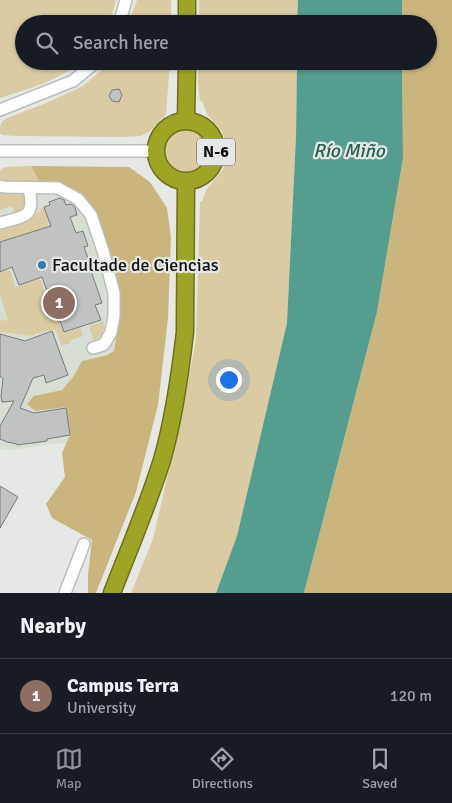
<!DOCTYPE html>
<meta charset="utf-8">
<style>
:root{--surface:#171b24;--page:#20242c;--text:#f1f3f6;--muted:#9ea1a6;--line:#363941;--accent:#8c9099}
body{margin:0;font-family:Signika,sans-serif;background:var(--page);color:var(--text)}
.you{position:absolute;left:228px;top:379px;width:18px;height:18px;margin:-12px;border:4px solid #fff;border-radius:50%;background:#1a73e8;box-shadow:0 0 0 8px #1a73e833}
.badge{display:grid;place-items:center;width:32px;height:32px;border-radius:50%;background:var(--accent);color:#fff;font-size:16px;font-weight:700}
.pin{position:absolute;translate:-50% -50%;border:2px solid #fff;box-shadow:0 1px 5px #0006}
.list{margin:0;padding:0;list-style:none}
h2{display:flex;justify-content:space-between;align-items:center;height:65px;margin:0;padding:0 20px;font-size:21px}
h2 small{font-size:16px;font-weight:400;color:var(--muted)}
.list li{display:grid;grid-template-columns:32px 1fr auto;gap:15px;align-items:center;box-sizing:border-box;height:75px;padding:0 20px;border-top:1px solid var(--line)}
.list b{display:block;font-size:19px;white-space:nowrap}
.list p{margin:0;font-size:16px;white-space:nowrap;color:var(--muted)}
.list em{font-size:16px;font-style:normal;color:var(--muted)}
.icon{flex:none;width:28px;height:28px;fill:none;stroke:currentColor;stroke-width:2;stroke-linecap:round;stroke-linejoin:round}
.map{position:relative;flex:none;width:452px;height:593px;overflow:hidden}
.search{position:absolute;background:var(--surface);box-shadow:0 1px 4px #0004;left:15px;right:15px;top:15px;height:55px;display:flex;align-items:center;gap:12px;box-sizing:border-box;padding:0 18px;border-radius:28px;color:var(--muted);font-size:19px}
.sheet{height:140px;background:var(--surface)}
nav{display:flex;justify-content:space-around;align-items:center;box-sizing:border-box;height:70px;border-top:1px solid var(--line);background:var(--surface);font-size:14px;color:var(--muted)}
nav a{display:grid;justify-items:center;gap:2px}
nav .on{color:var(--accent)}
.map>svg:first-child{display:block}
.built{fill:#d7ded4}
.green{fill:#dacba3}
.forest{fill:#cab57d}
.water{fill:#559d8e}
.building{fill:#c0c3c1;stroke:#787b79}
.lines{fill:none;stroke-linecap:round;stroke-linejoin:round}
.minor-casing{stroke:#bbbdba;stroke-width:14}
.highway-casing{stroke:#6c701b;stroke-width:19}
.minor{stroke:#fff;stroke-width:11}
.highway{stroke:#9ea423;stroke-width:16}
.poi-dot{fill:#357bb0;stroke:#e6e8e5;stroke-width:2}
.labels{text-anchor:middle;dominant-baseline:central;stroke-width:4.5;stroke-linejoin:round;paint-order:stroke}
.shield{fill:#e6e8e5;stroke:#4f4f4e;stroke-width:1}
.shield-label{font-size:16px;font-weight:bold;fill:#0e0e0d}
.poi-label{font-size:18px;fill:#0e0e0d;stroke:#e6e8e5;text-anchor:start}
.water-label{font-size:19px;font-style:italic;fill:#245f53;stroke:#e6e8e5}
</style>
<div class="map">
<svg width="452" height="593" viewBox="0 0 452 593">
<rect width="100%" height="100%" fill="#e6e8e5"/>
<!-- built -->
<polygon class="built" points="31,166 40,183 57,183 91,205 117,280 118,326 114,351 107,354 82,361 73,377 62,390 70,435 67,444 56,443 13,450 0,449 0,168"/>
<!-- green -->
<g class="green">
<path d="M0 0H116L114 9 108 24H24V61H83C56 81 32 88 0 98Z"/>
<polygon points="137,0 171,0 171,24 128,24"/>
<polygon points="199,0 298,0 297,24 199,24"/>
<path d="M108 61H170L166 114 149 132 140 136 124 137 16 136 3 135 0 133C0 125 0 122 7 118L46 103 83 86 103 69Z"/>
<polygon points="198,61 297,61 296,136 287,323 237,536 216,593 131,593 153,539 184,404 196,339 200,201 202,202 206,190 216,178 223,169 226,161 227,152 227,145 222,132 207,114 202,101 200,101 198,83"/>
<circle cx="186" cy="152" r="22"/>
<polygon points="31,166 40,183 7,184 0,181 0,172 5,167"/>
<polygon points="0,189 25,194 26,212 15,215 12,206 0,210"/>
<polygon points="44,207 51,226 0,242 0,230 33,217"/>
<polygon points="10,270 15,287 40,278 53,318 59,316 65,333 80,328 83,336 70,340 70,343 62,346 56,330 49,330 31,336 2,332 0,332 0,321 6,319 6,321 8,320 0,294 0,273"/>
<path d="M104 321C104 330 103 336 94 340L93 339 89 326Z"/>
</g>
<!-- forest -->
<g class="forest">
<polygon points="402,0 452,0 452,593 304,593 377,312 403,158 402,61 428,61 428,24 402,24"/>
<polygon points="31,166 129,167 150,182 167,208 171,237 168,318 158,405 136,492 96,593 88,593 88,575 92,540 52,518 46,504 65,477 62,453 70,435 66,407 35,411 27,404 34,396 62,390 73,377 82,361 107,355 114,351 118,326 117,280 105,241 91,206 57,183 40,183"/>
</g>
<!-- water -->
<g class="water">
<polygon points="298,0 402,0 402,24 297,24"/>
<polygon points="297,61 402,61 403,158 377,312 304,593 216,593 237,536 287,323 296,136"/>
</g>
<!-- building -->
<g class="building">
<polygon points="119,89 122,95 119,102 112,101 109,96 112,90"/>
<polygon points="60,198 64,200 66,205 71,204 75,207 77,215 70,217 76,233 83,231 88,246 84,247 89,261 88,262 102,303 95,305 101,320 64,332 56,309 54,310 42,277 19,285 12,267 0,272 0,242 51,226 44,207 50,205 49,202"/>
<polygon points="52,331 68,375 46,383 44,375 33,378 20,408 34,413 66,408 70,435 47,439 47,441 17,445 17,444 7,442 0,439 0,426 14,401 2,402 1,396 3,379 0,376 0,334 25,341"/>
<polygon points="0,486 18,497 0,528"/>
</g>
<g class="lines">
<!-- minor casing -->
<g class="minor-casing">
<g id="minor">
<polyline points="119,24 126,0"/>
<polyline points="0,110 73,81 97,61"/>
<polyline points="0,151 156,151"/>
<polyline points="0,186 4,187 58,188 78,199 91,215 103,251 114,293 114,316 111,332 106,341 103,345 93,348"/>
<path d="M0 223C24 216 36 218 29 189"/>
<polyline points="65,593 84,544"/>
</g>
</g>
<!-- highway casing -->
<g class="highway-casing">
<g id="highway">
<polyline points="187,24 187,0"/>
<circle cx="186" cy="151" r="30"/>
<polyline points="186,121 187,61"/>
<path d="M112 593C129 549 148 505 162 460 174 419 180 375 185 332L186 182"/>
</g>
</g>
<!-- minor -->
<use href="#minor" class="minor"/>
<!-- highway -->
<use href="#highway" class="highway"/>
</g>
<!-- markers -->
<circle class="poi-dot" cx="42" cy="265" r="5"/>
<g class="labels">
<!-- shield labels -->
<rect class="shield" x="197" y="138.5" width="38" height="27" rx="4"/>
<g class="shield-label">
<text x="216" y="152">N-6</text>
</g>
<!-- poi labels -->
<g class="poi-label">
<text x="52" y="265">Facultade de Ciencias</text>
</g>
<!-- water labels -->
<g class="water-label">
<text x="349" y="151">Río Miño</text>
</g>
</g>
</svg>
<div class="you"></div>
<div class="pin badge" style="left:59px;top:303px;background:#8d6e63">1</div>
<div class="search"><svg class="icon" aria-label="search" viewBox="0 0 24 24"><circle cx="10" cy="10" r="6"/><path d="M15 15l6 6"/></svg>Search here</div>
</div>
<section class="sheet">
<h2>Nearby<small></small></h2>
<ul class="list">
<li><span class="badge" style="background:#8d6e63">1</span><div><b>Campus Terra</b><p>University</p></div><em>120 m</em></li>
</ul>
</section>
<nav>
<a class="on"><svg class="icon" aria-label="map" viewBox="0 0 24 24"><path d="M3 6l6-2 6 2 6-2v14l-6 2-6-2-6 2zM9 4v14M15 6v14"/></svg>Map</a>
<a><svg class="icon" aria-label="directions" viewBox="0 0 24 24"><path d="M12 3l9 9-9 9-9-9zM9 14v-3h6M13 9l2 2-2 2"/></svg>Directions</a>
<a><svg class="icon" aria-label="saved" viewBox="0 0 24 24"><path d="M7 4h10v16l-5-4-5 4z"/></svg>Saved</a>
</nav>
